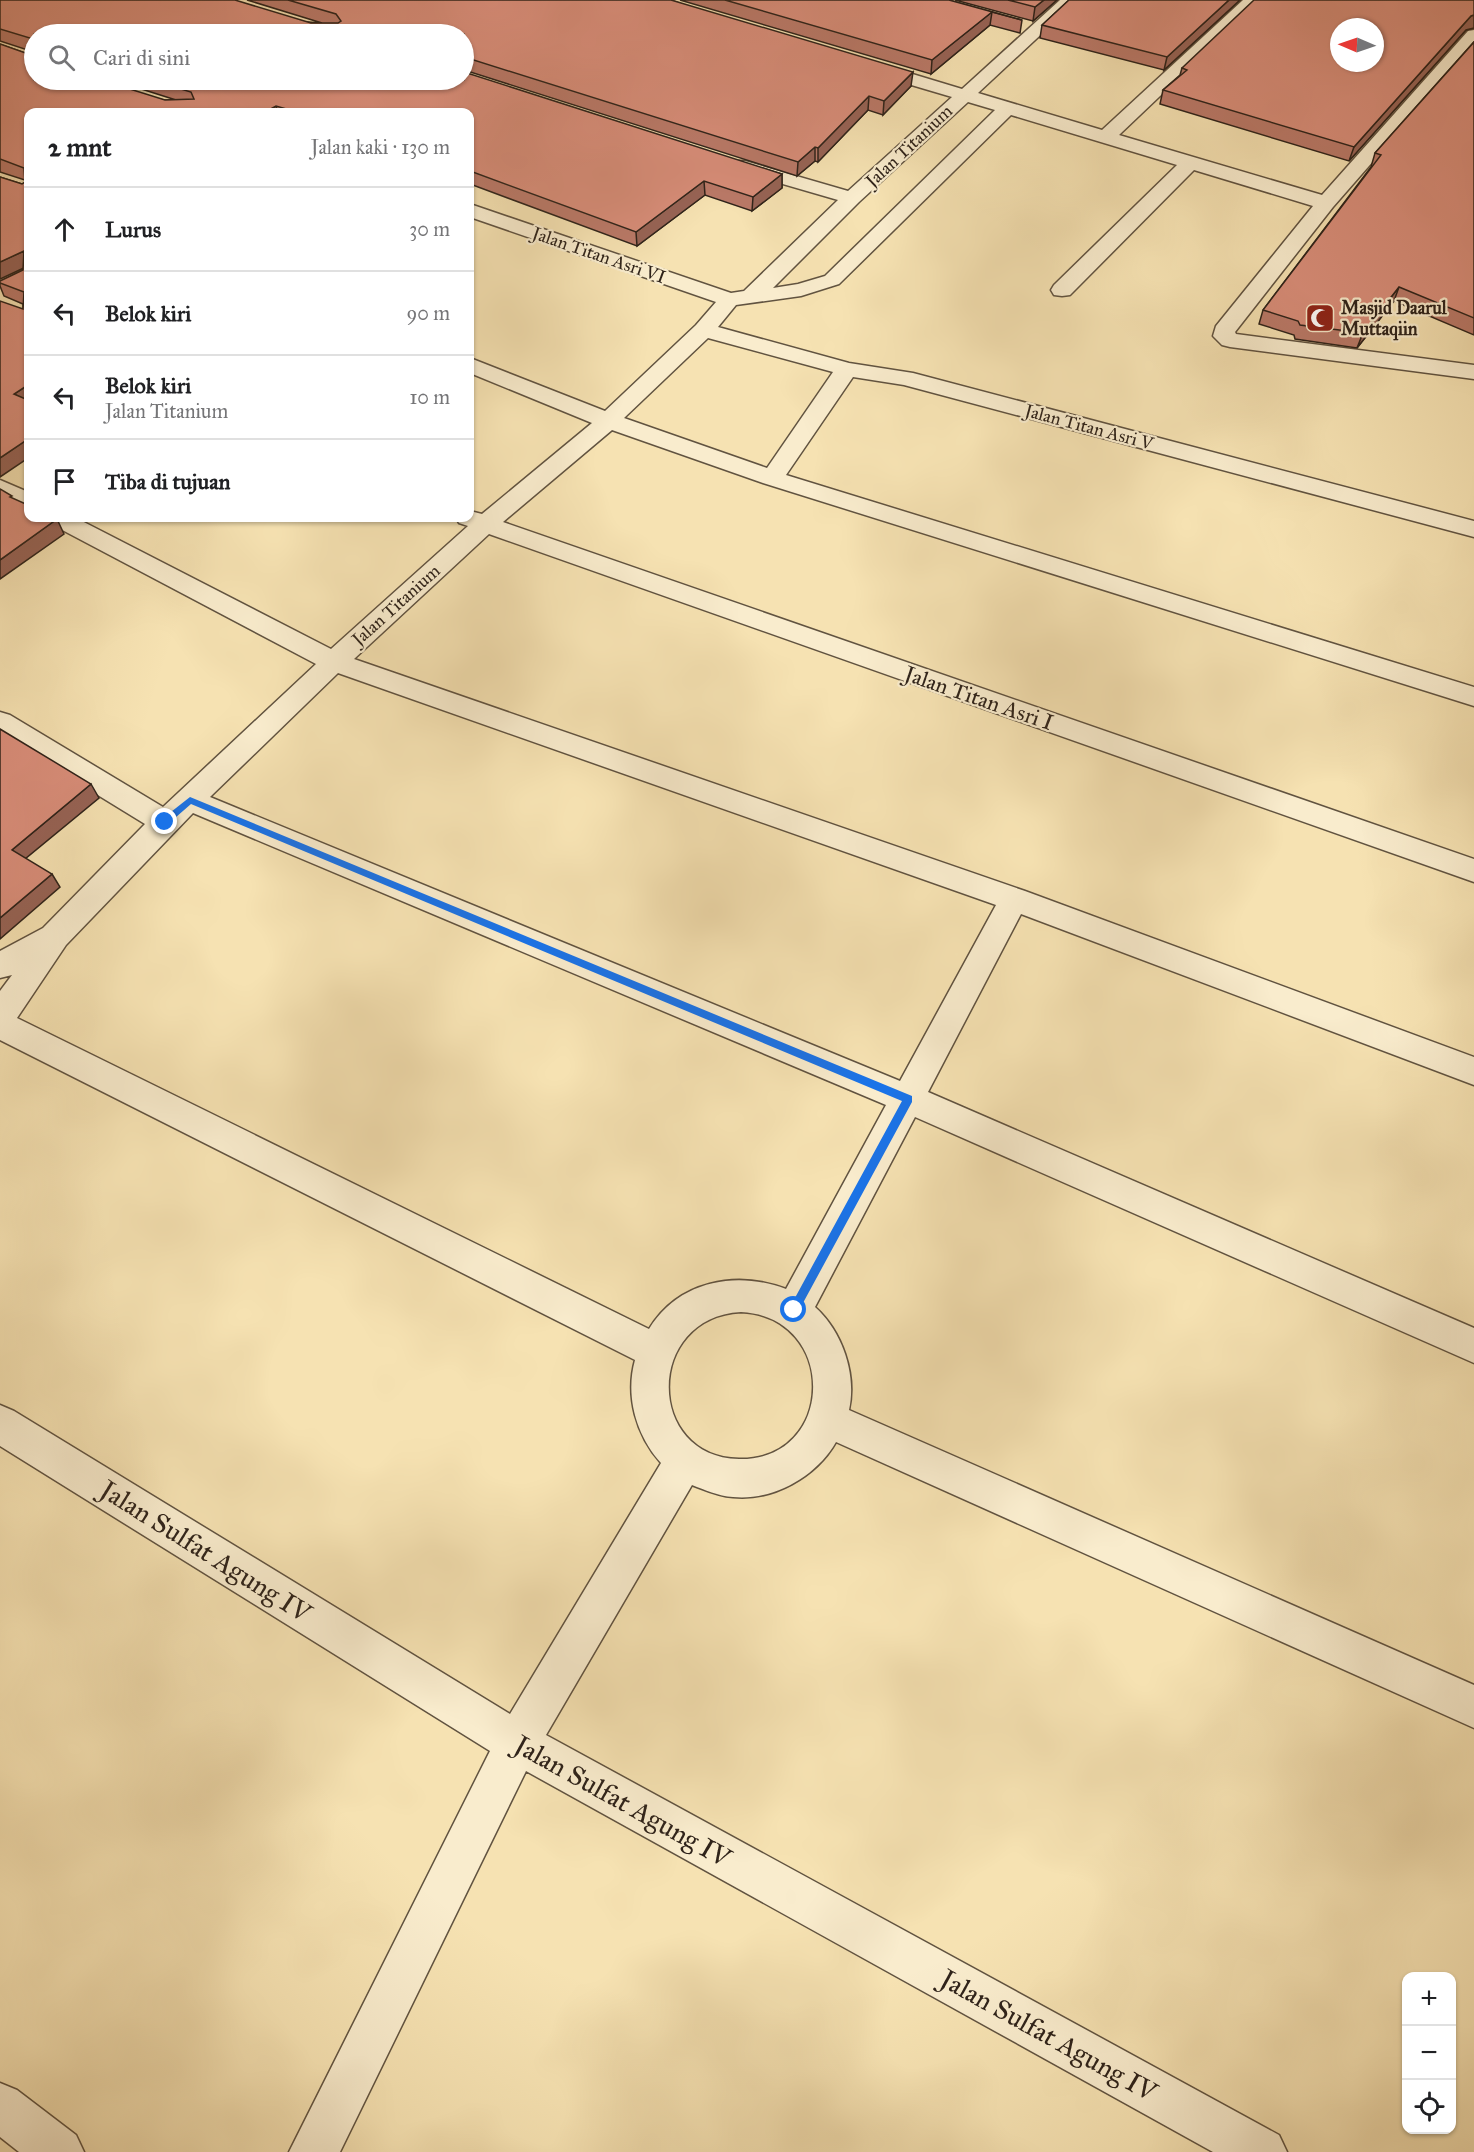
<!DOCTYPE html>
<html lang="id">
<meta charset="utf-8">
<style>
:root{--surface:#fff;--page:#f6f6f6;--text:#202124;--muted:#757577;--line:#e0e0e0}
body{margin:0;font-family:"IM FELL Great Primer",serif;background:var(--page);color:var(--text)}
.controls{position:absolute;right:18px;bottom:18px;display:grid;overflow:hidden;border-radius:12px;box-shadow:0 2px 4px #0004}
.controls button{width:54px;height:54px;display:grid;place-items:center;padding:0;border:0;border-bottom:2px solid var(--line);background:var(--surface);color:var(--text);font:30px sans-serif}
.compass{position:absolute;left:1330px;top:18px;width:54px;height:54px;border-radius:50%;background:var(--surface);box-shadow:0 2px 4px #0004;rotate:272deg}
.stop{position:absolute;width:18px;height:18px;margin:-14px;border:4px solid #1a73e8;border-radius:50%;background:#fff}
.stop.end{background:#1a73e8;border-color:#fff;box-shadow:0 2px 6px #0008}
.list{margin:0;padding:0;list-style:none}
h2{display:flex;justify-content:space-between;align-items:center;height:78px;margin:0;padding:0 24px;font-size:26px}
h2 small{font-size:20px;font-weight:400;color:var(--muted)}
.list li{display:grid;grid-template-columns:39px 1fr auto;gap:18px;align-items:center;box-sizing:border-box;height:84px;padding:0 24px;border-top:2px solid var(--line)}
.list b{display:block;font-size:22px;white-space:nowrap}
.list p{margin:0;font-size:20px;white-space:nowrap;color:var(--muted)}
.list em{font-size:20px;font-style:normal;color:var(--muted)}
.icon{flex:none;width:33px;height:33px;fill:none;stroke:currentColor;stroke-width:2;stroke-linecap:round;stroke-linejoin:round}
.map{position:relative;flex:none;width:1474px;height:2152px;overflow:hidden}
.search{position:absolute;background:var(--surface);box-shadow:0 2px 4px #0004;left:24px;top:24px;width:450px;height:66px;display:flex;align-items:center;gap:15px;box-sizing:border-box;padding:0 21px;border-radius:33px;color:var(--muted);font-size:22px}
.panel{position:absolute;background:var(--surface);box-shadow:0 2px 4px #0004;left:24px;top:108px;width:450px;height:414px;border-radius:12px}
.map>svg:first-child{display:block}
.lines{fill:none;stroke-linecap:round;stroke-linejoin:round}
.minor-casing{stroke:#615340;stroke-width:3}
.minor{fill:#f9eccd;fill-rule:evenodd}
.wall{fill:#ba7968;stroke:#2f231a;stroke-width:1.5}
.shaded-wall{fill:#976355;stroke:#2f231a;stroke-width:1.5}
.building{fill:#d88d79;stroke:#2f231a;stroke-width:1.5;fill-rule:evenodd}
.route{fill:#1a73e8}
.labels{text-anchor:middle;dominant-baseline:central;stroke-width:4.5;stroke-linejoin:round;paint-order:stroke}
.far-street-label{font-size:18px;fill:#2f231a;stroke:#f9eccd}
.far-poi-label{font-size:18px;font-weight:bold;fill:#2f231a;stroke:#f9eccd;text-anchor:start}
.street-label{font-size:22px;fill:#2f231a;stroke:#f9eccd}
.near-street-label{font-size:27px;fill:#2f231a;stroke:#f9eccd}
</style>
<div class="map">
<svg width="1474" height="2152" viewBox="0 0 1474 2152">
<rect width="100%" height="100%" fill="#f6e2b2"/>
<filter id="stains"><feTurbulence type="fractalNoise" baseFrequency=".00333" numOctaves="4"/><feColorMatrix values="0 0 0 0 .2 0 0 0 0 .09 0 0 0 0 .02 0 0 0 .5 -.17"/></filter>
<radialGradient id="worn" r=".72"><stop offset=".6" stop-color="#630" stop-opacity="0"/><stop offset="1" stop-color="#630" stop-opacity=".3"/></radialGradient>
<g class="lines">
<!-- minor casing -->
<g class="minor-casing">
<g id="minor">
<path d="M1060 0H1078L978 93 1102 130 1243 0H1261L1119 135 1322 195 1468 31 1474 30V46L1333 207 1235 332 1236 334 1474 365V379L1230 347 1222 345 1213 336 1216 326 1313 206 1194 170 1070 295 1062 296 1054 295 1051 290 1054 285 1177 165 1011 115 839 284 801 296 736 305 718 327 849 363 913 373 1474 521V537L904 385 853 377 786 475 1474 687V706L763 483 612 430 503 522 1474 859V882L489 534 354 659 1025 891 1474 1057V1085L1021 914 928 1092 1474 1328V1363L915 1117 815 1307C842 1331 857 1374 849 1410L1474 1685V1728L836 1442C816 1477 773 1501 733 1497 718 1496 705 1490 692 1485L546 1735 1279 2135 1287 2152H1213L526 1771 340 2152H289L490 1751 0 1446V1405L14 1411 510 1714 661 1463C636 1435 625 1396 635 1360L0 1040V991L12 975 0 978V951L43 928 145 824 0 735V712L10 715 163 807 316 664 49 523 46 518H76L331 649 468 526 459 523 456 518H470V511L482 514 592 423 470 373V358L605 411 696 325 716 302 470 217V204L731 293 744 291 838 200 731 169 728 165 731 161H745L848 191 952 97 864 71 861 67 864 63H876L962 89ZM968 102 995 110 825 276 798 284 773 288 859 202ZM708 338 833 372 767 468 624 418ZM338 673 996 905 900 1081 210 797ZM193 813 886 1105 786 1289C736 1270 678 1281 649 1329L17 1018 66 945ZM741 1312C839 1317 836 1461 739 1459 645 1457 645 1317 741 1312Z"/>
<polygon points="0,480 28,492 28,509 0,497"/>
<polygon points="0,2083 17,2090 76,2135 84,2152 19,2152 0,2137"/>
</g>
</g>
<!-- minor -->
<use href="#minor" class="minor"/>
</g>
<!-- wall -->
<g class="wall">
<polygon points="0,0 322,23 247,0 671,0 911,86 883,115 868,110 818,162 815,161 797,176 464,70 464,34 34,34 34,80 165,100 176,100 113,80 464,80 782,174 782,188 752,211 705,195 637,246 470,184 470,112 28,112 28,458 23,304 4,296 0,286 0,281 23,270 23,268 0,279 0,177 22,184 25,182 25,180 0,172 0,44 28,54 31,51 0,41"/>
<polygon points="680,0 949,0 1022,20 1020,33 990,25 931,74"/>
<polygon points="955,0 1057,0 1033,21"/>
<polygon points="1069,0 1240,0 1164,70 1040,38 1042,25"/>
<polygon points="1474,0 1474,28 1466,30 1349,161 1160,104 1163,90 1180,75 1182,68"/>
<polygon points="1474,42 1474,335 1394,301 1357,348 1295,339 1294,335 1259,324 1263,310 1371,167 1375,153"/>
</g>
<!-- shaded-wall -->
<g class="shaded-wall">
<polygon points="1044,0 1057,0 1033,21 1035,7"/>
<polygon points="1229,0 1240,0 1164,70 1167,57"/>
<polygon points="992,12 990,25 931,74 932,60"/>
<polygon points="1474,15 1474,28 1466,30 1349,161 1354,147 1471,16"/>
<polygon points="913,72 911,86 883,115 884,101"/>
<polygon points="869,96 868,110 818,162 818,148"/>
<polygon points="276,106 278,112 265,112"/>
<polygon points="815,147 815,161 797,176 798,162"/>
<polygon points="782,174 782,188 752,211 753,197"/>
<polygon points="704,181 705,195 637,246 636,232"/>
<polygon points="24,251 28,266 0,279 0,262"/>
<polygon points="1399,287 1394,301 1357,348 1363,333"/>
<polygon points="28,385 28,403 14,394"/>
<polygon points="28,439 28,458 0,477 0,458"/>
<polygon points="57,519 64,534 0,579 0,560"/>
<polygon points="91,784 99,798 20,863 12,850"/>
<polygon points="52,874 60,887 0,939 0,918"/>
</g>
<!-- building -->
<g class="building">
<polygon points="0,0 235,0 311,23 338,23 341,21 336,14 288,0 671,0 913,72 884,101 869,96 818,148 815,147 798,162 464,57 464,34 34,34 34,80 101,80 165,100 194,99 191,92 151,80 464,80 464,72 782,174 753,197 704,181 636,232 470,171 470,112 297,112 276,106 265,112 28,112 28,385 14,394 28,400 28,439 0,458 0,301 23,309 24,292 0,283 0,281 23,270 24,251 0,262 0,177 22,184 25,182 24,168 0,159 0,44 28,54 31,51 30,38 0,29"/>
<polygon points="725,0 949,0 1022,20 992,12 932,60"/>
<polygon points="1008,0 1044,0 1035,7"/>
<polygon points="1069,0 1229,0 1167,57 1042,25"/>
<path d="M1254 0H1474V15L1471 16 1354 147 1163 90 1187 70 1182 68ZM1339 27H1375V63H1339Z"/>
<polygon points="1474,42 1474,318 1399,287 1363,333 1300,325 1298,321 1263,310 1381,155 1375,153"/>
<polygon points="0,489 12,496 10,497 28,505 28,518 53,518 57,519 0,560"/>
<polygon points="0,729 91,784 12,850 52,874 0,918"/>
</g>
<!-- route -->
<polygon class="route" points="190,797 912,1096 912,1102 797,1314 790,1314 790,1307 902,1101 191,804 168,824 162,824 162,819"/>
<!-- icons -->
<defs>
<g id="mosque-square" transform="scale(1.5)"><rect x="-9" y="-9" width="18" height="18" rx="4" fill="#8f2418" stroke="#f9eccd"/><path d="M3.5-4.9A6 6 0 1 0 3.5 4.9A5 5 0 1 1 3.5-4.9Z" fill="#fff"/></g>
</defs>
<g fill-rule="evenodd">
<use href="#mosque-square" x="1320" y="318"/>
</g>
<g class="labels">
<!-- far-street labels -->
<g class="far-street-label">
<text transform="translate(909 146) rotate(-43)">Jalan Titanium</text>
<text transform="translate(599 255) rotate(19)">Jalan Titan Asri VI</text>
<text transform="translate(1089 427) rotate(15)">Jalan Titan Asri V</text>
<text transform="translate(396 605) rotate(-42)">Jalan Titanium</text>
</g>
<!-- far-poi labels -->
<g class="far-poi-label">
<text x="1341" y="308">Masjid Daarul<tspan x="1341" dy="21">Muttaqiin</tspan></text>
</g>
<!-- street labels -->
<g class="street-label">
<text transform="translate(979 698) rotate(19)">Jalan Titan Asri I</text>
</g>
<!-- near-street labels -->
<g class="near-street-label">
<text transform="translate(206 1551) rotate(32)">Jalan Sulfat Agung IV</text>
<text transform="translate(623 1801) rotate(29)">Jalan Sulfat Agung IV</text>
<text transform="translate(1049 2035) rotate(29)">Jalan Sulfat Agung IV</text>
</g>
</g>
<rect width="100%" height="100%" filter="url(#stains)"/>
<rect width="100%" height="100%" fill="url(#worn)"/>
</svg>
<div class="controls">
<button>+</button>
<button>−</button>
<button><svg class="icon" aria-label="locate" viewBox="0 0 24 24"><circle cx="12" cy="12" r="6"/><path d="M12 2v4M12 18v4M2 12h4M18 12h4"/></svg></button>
</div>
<svg class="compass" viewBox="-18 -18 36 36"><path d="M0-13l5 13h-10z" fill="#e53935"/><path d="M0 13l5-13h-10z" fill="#757577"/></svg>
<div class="stop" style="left:794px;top:1310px"></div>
<div class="stop end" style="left:165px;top:822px"></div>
<div class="search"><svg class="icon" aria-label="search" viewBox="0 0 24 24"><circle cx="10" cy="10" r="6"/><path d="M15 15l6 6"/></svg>Cari di sini</div>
<section class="panel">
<h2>2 mnt<small>Jalan kaki · 130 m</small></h2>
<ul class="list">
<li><svg class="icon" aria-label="ahead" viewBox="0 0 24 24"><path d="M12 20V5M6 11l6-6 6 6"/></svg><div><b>Lurus</b></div><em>30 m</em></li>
<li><svg class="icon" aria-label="left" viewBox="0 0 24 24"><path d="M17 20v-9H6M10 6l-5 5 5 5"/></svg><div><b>Belok kiri</b></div><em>90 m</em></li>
<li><svg class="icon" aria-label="left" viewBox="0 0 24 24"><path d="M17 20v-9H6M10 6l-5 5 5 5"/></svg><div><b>Belok kiri</b><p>Jalan Titanium</p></div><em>10 m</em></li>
<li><svg class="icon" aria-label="arrive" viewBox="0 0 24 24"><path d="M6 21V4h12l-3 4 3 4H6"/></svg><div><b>Tiba di tujuan</b></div></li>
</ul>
</section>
</div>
